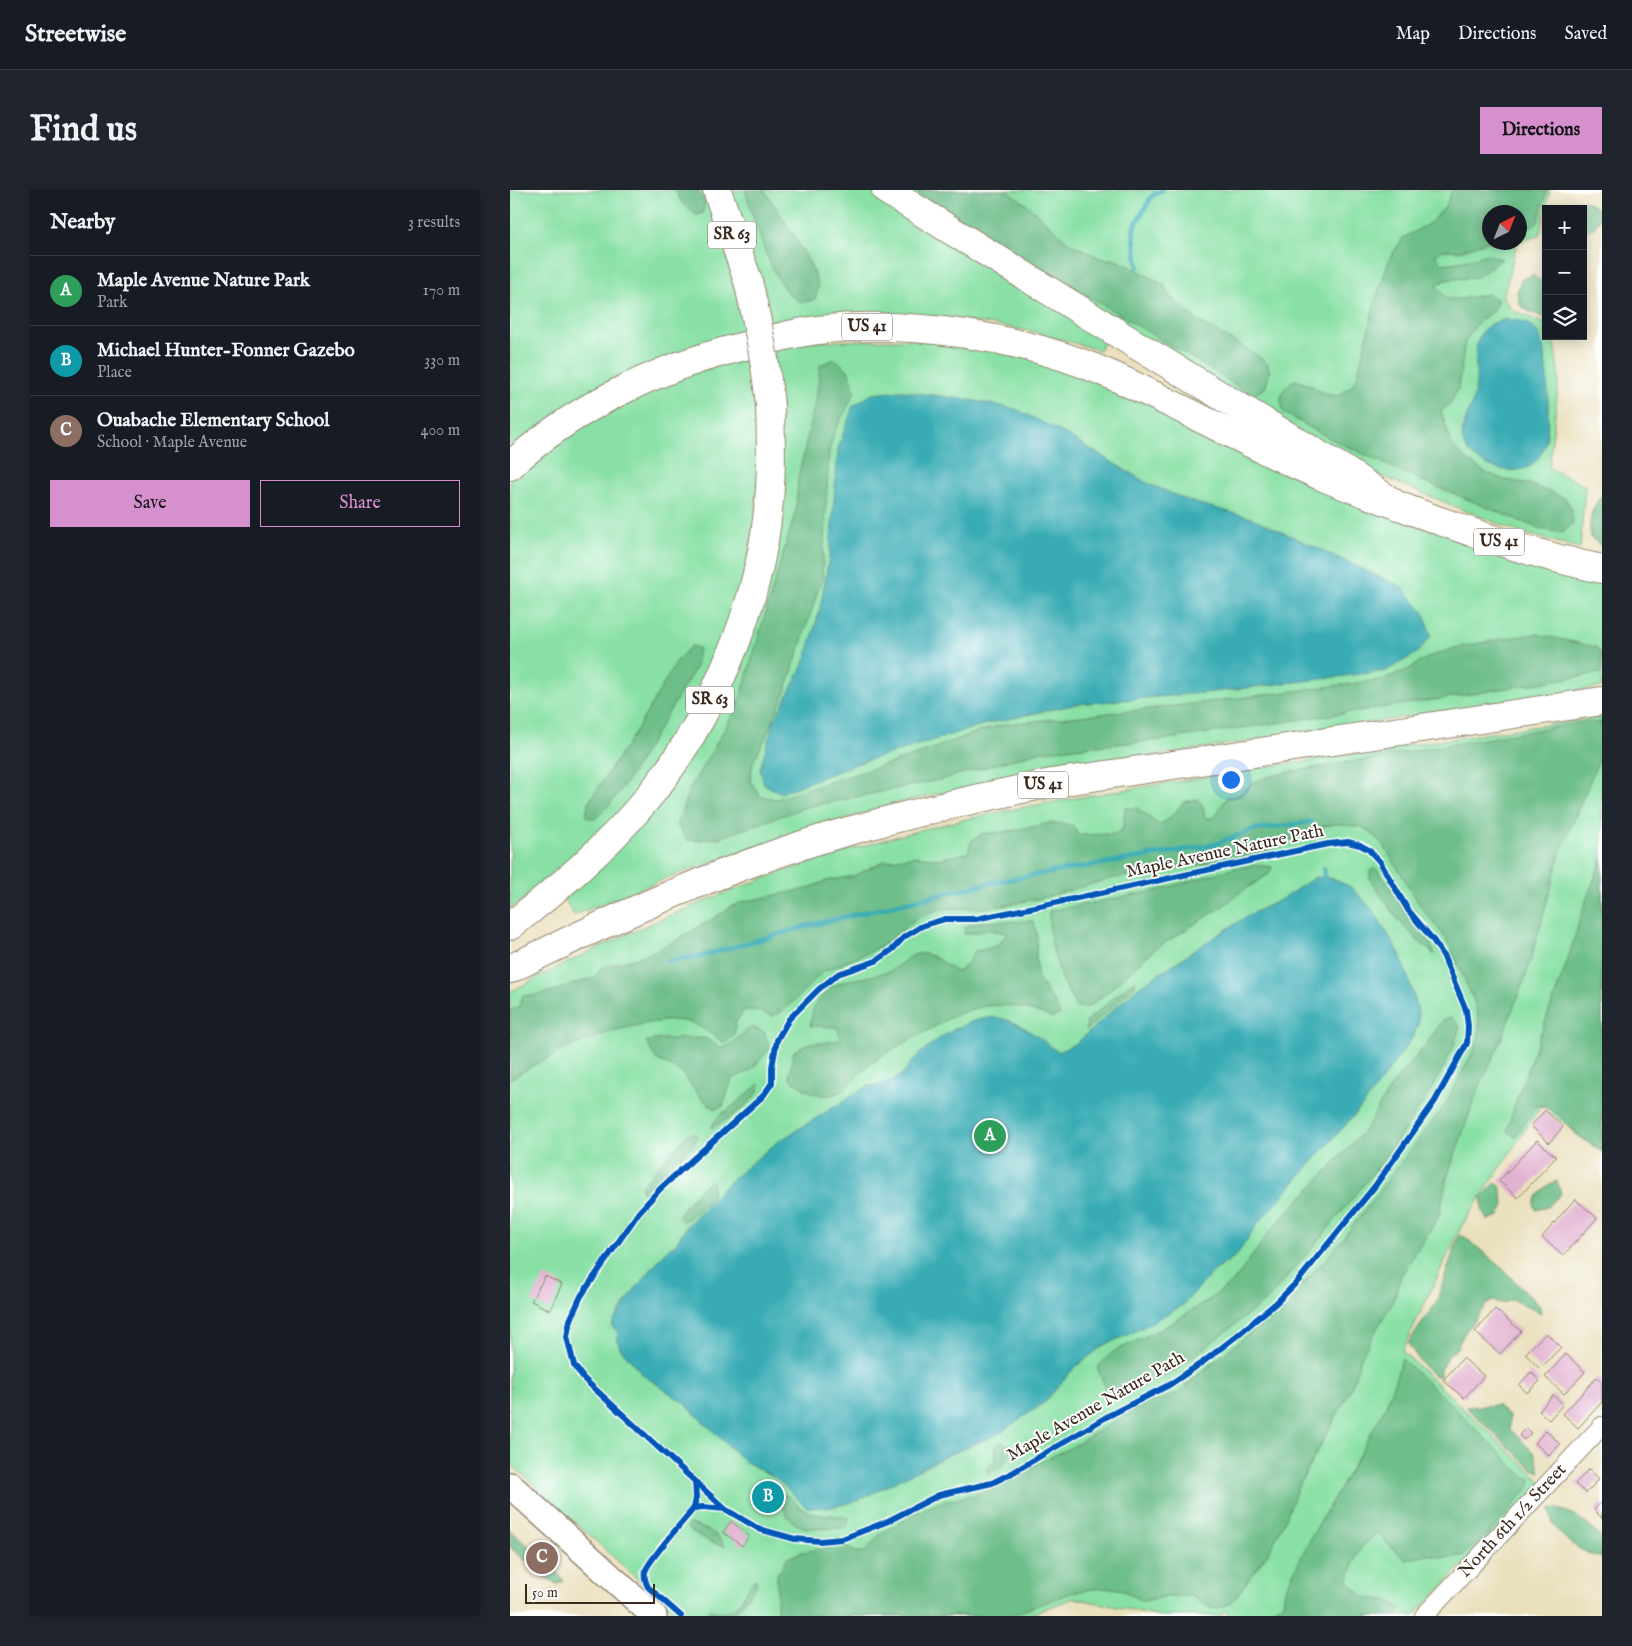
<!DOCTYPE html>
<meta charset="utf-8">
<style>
:root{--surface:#171b24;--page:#20242c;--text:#f1f3f6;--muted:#9ea1a6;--line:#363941;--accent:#d690ce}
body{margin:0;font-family:"IM FELL English",serif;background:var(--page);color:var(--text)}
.controls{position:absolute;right:15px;top:15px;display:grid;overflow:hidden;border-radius:0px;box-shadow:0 2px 12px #0003}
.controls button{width:45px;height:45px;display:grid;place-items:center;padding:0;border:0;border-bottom:1px solid var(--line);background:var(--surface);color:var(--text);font:25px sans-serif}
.compass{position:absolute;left:972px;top:15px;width:45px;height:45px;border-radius:50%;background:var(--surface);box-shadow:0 2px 12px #0003;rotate:43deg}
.scale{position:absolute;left:15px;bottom:12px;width:130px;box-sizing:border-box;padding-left:5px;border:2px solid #3b2a1e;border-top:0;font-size:14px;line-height:18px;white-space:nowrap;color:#3b2a1e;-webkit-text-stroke:4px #fff;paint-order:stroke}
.you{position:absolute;left:720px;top:589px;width:18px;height:18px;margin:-12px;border:4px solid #fff;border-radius:50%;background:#1a73e8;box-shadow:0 0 0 8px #1a73e833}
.badge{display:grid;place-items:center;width:32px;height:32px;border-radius:50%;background:var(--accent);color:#fff;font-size:16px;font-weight:700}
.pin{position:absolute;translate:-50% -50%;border:2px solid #fff;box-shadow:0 1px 5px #0006}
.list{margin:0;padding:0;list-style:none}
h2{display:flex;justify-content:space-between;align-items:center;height:65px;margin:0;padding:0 20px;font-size:21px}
h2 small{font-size:16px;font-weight:400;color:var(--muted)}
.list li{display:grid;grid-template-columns:32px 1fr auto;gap:15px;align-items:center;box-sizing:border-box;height:70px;padding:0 20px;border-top:1px solid var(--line)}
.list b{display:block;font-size:19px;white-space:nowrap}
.list p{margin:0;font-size:16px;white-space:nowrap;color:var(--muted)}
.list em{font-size:16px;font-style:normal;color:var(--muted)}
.actions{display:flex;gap:10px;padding:15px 20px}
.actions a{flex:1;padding:11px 0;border:1px solid var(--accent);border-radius:0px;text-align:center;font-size:18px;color:var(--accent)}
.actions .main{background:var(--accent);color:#111}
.icon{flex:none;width:28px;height:28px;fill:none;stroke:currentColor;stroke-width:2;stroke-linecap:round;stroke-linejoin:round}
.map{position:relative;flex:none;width:1092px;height:1426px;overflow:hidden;border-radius:0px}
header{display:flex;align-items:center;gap:30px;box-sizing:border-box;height:70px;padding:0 25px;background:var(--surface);border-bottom:1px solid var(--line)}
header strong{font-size:24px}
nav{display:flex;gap:28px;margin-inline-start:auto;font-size:18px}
.intro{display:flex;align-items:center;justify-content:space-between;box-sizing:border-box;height:120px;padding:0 30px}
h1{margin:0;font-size:35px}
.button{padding:12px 22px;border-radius:0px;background:var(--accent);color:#111;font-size:18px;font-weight:700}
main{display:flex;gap:30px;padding:0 30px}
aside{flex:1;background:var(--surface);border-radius:0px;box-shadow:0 2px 12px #0003}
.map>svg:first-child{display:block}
.green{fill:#88e0a4;stroke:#628561}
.forest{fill:#6ebe8a;stroke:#547454}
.water{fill:#39abb4;stroke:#3a6a69}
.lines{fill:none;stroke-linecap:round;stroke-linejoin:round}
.stream{stroke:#39abb4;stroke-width:5}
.building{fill:#e1b1d0}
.minor-casing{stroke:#92856e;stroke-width:20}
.secondary-casing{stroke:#92856e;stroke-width:28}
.primary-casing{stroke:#92856e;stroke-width:30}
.trunk-casing{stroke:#92856e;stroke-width:30}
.minor{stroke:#fff;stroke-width:18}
.secondary{stroke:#fff;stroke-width:25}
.primary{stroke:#fff;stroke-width:28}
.trunk{stroke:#fff;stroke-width:28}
.trunk-bridge-casing{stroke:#92856e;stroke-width:30;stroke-linecap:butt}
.trunk-bridge{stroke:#fff;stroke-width:28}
.cycleway-casing{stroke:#fff;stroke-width:9}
.cycleway{stroke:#0057b8;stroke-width:6}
.labels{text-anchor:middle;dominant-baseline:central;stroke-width:4;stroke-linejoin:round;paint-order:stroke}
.shield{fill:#fff;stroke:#766a62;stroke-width:1}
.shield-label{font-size:16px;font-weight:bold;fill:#3b2a1e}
.street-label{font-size:18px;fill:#3b2a1e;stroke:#fff}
</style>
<header>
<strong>Streetwise</strong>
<nav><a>Map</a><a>Directions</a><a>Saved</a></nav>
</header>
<div class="intro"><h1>Find us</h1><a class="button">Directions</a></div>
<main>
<aside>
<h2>Nearby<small>3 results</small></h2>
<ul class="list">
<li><span class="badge" style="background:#2e9e5b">A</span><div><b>Maple Avenue Nature Park</b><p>Park</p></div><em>170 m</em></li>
<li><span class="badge" style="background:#0f9aa8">B</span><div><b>Michael Hunter-Fonner Gazebo</b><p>Place</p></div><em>330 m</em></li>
<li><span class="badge" style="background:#8d6e63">C</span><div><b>Ouabache Elementary School</b><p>School · Maple Avenue</p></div><em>400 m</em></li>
</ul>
<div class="actions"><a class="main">Save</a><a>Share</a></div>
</aside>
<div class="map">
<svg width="1092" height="1426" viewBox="0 0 1092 1426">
<rect width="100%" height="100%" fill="#fff"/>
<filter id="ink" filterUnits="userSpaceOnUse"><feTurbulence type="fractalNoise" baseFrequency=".02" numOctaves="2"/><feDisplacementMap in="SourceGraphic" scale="10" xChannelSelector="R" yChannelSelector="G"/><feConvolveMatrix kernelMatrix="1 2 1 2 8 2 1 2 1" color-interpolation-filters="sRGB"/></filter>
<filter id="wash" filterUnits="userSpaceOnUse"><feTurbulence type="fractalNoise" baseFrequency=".0096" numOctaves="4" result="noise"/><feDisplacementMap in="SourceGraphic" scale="20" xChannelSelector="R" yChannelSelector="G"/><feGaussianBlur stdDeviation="1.12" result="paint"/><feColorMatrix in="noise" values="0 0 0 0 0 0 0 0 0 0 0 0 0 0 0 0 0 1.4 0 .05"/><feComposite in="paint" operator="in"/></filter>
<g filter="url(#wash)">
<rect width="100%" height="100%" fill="#eae0bd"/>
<!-- green -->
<g class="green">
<polygon points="0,0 193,0 215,58 237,142 0,262"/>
<polygon points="218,0 364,0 598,146 589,160 525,142 479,134 410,126 262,137"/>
<polygon points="390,0 1040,0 1029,46 1010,51 1009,22 979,22 979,52 1007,53 993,108 1002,120 1036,134 1036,146 1043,146 1049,188 1039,278 1075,296 1070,358 1009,342 951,319 862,282 796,249"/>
<polygon points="418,149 551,174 1092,390 1092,497 512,586 396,611 283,645 162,686 64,725 54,708 241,443 265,158 297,152"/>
<path d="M241 163C247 211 252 262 247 310 234 434 179 552 94 642 66 671 33 695 0 719V288L56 245 135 200Z"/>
<path d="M1092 527V962L1067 945 1038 919 1031 916 951 1037 892 1161 1032 1292 904 1426H720L715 1421 710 1426H650L564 1408 516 1426H168L0 1273V802C119 739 244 686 374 650 471 622 570 607 670 591 810 568 951 547 1092 527Z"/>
</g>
<!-- forest -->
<g class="forest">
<polygon points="165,0 187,0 195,10 193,23 186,25 172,13"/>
<path d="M235 0H254C266 17 308 79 308 97 308 101 306 105 305 109 302 110 297 112 294 112 264 109 244 26 235 0Z"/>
<polygon points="402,0 496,0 516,14 559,53 592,69 603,69 620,76 654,95 659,106 689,132 744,163 757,173 760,183 755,198 744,204 735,201 695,176"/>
<path d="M942 0H1037L1028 32 1010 42 1009 22H979V51L950 61 934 60 925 65 932 74 955 71 977 64 992 69 967 87 935 90 926 96 937 109H950L979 104 988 110 983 121 967 133 955 152 948 199 941 212 931 221 942 255 954 268 974 282 995 290 1016 293 1055 308 1062 319 1063 333 1053 343 1030 339 903 287 817 247 774 223C769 207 770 199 785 190L800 195 815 204 827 206 841 197 847 188 866 108 880 68 893 48 920 33 936 16Z"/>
<polygon points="1065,11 1078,12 1092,22 1085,37 1073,42 1073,19 1059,19"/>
<polygon points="1023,85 1036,95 1036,128 1018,121 1010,115 1007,102 1012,89"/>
<polygon points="325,169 338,180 345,201 337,218 324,242 319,262 312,388 276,500 254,551 243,572 240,590 250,606 266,609 403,566 470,541 497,534 682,514 870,490 899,479 920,466 945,458 991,449 1027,444 1086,457 1092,465 1092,481 1090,483 930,509 650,550 533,561 429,590 296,617 209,648 178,651 167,635 179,600 228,516 286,320 288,288 307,204 310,175"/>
<path d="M1092 305V356L1081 348C1078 332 1081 318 1092 305Z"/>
<polygon points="181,456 189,458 186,477 120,587 100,614 85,629 76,627 78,613 126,541 167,471"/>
<path d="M1074 532 1092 533V562L1051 661 1017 783 988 857 967 902 937 988 929 1026 891 1086 884 1109 852 1165 840 1201 787 1299 776 1328 759 1362 721 1413 707 1419 698 1417 681 1406 655 1407 632 1411 612 1400 602 1398 582 1399 561 1403 499 1426H267V1385L277 1368 292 1362 317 1358 330 1354 340 1357 345 1362H355L369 1345 406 1323 429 1313 479 1301 518 1278 560 1258 620 1222 639 1213 667 1204 691 1182 754 1132 781 1107 825 1059 935 915 966 856 969 844V830L964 811 937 750 911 717 874 656 862 643 852 637 827 634 808 637 754 662 679 677 603 688 528 709 490 716 474 718H441L424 721 404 730 377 753 360 762 312 782 282 813 270 823 262 826 248 821 234 820 226 832 224 846 214 853C202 844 189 834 174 831 161 829 148 832 135 834 83 843 46 862 0 889V821L9 816 13 805 22 806 42 801 85 787 92 777C108 773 125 770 140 763 166 752 190 736 214 722L220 717 232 712 296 699 316 691 344 686 374 671 407 666 429 669 458 663 461 652 471 644 501 641 540 633 563 635 568 645 605 644 613 639 615 618H627L649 635 659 629 674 612 687 609 693 616 695 628H704L717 607 730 605C743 589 754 588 774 583Z"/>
<path d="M1092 669V960C1084 955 1076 950 1069 945 1055 934 1047 916 1028 915 1019 925 1014 938 1005 947L997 941 1006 911 1057 772 1075 713Z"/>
<path d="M748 675 762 677 759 684 728 704 712 717 645 759 587 811 575 818 566 817C550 788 538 755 539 721L645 701 725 678Z"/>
<path d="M865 678C878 692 886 708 897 723 906 737 920 749 925 765L904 747 886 727 863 694 860 688V681Z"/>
<path d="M523 731 527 745 526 766 527 786 546 816 550 824 543 828C508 814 479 809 444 826 436 829 429 835 421 839 399 850 375 862 355 878 345 886 340 898 327 903 311 911 291 898 279 888L284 861 300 853H314L331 849 327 837 300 836C306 786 339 793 377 782 388 779 396 766 407 764 423 761 434 776 448 782L458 773 465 761C479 759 490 757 497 743L481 740 455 744 454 737 469 732Z"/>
<polygon points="622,792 626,792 623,798 576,840 577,831"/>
<polygon points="941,827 950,836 945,853 934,877 917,907 874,969 810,1049 757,1110 664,1181 612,1206 599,1206 587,1177 603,1162 653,1138 696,1112 724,1091 761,1040 855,940 882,895 915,856 933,830"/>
<path d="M243 837 255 843 260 859 241 880 222 889 213 916 205 919 190 907 171 882 146 869 136 851 152 849 195 848 212 858C225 854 230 843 243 837Z"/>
<path d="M249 894C249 897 249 899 247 902 241 914 213 933 201 938L209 925 217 921Z"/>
<polygon points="184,943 188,947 180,958 132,1002 132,995 177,945"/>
<path d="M203 990 202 1007 182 1026 173 1032 168 1026C177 1014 189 997 203 990Z"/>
<path d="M1047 991 1051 1004 1038 1017 1026 1020 1024 1014C1028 1003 1036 994 1047 991Z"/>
<polygon points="986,992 990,995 994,1015 989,1026 978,1030 972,1020 972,1007"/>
<path d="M949 1045 955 1047 990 1076 1030 1116 1031 1123 1003 1110 992 1113 982 1111 977 1114 953 1145 947 1158 938 1166 930 1180V1187C916 1184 906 1165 898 1153L926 1113Z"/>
<path d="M892 1169 942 1215 1006 1279 1015 1287 1020 1288 1021 1294 983 1340 952 1366 934 1368 918 1365 896 1370 880 1356 868 1343C848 1356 845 1369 838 1391L854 1407 877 1410 891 1418 887 1426H753L773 1413 775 1400 800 1349 845 1272 876 1216Z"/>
<polygon points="987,1215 999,1226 1000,1239 1025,1264 1030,1282 1022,1279 956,1217"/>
<path d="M492 1252 503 1257C496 1272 493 1279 477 1284L476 1278 485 1272 486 1255Z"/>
<path d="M271 1305H278L288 1316 303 1324 322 1325 340 1328 336 1338C305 1339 275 1345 271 1305Z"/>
<path d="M1040 1318C1061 1319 1078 1333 1092 1348V1368C1075 1364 1056 1352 1045 1337 1041 1332 1041 1325 1040 1318Z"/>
<path d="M179 1334C194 1337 208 1343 215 1356 201 1354 188 1345 177 1338Z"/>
<polygon points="0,1340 44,1379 54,1391 47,1394 33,1386 0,1357"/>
<path d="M245 1389 247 1394 223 1426H195L194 1424 200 1420C219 1425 226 1419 236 1402 239 1397 240 1393 245 1389Z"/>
</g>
<!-- water -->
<g class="water">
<path d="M998 129C1010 131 1020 132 1027 142 1039 158 1040 231 1036 251 1035 256 1030 267 1026 271 1020 279 1008 281 998 280 987 280 977 275 967 269 937 248 961 228 965 201 970 171 954 135 998 129Z"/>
<polygon points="392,201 460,210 506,219 559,246 635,292 682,312 742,328 892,397 914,423 921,446 907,463 876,481 703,502 567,514 476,534 346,574 271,603 254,594 250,579 263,533 295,471 310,419 320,361 328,259 343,216 362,204"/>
<path d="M805 687 821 688 841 697 863 720 890 764 907 815 909 831 904 846 855 913 748 1033 727 1065 703 1082 673 1115 622 1143 594 1155 565 1177 534 1213 486 1245 438 1265 347 1311 317 1318 296 1317 266 1288 234 1271 173 1212 133 1185 110 1158 107 1148 108 1141 102 1137 103 1132 125 1099 159 1058 165 1055 177 1036 215 996 238 976 266 953 358 896C370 895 381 893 390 886 395 882 398 876 402 871 421 852 460 824 489 828 511 832 531 849 548 862L567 853 627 798 737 726 772 709Z"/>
</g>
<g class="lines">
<!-- stream -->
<g class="stream">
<polyline points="628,77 623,39 642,6 652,0"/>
<polyline points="814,679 814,693"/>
<polyline points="158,771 188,767 297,736 484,692 703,655 742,640 801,632"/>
</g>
</g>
<g id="blocks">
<!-- building -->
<g class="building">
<polygon points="1035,920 1053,937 1039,953 1021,936"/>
<polygon points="1027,950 1046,967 1008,1008 989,991"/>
<polygon points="1065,1009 1087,1028 1053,1066 1032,1047"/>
<polygon points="35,1086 52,1094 40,1120 21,1111"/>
<polygon points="985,1119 1011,1141 990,1164 965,1142"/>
<polygon points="1036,1143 1051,1157 1030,1179 1015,1164"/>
<polygon points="1056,1164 1075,1182 1054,1204 1035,1187"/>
<polygon points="953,1168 974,1186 954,1208 933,1190"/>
<polygon points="1021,1182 1030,1191 1017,1203 1009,1195"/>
<polygon points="1087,1187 1092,1192 1092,1212 1068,1238 1053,1224"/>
<polygon points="1043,1205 1053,1214 1039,1230 1029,1221"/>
<polygon points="1016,1238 1021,1243 1014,1250 1009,1245"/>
<polygon points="1036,1240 1050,1254 1039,1266 1025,1253"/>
<polygon points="1079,1279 1089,1289 1076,1303 1065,1294"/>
<polygon points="255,1299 267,1308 261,1315 250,1305"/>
<polygon points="1092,1311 1092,1328 1084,1320"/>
<polygon points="221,1331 239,1346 232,1356 213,1342"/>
</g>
</g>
</g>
<g filter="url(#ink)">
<use href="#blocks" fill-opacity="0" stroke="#92856e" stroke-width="1"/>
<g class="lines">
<!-- minor casing -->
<g class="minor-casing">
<polyline id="minor" points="914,1426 1092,1236"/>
</g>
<!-- secondary casing -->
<g class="secondary-casing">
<polyline id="secondary" points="0,1295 144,1426"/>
</g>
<!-- primary casing -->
<g class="primary-casing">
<g id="primary">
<path d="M0 276C61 219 147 178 227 158 254 151 281 143 308 140 400 129 516 147 601 185 674 218 744 258 818 289 840 298 863 306 884 314 953 340 1020 364 1092 379"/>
<path d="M0 779C106 727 215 677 328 644 398 624 470 607 542 593L1092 511"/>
</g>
</g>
<!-- trunk casing -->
<g class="trunk-casing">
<g id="trunk">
<polyline points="207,0 238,91"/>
<polyline points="376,0 633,159 831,278 888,316"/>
<path d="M0 736C49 698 96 658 136 610 199 534 248 420 258 321 262 286 261 251 260 216"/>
</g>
</g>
<!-- minor -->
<use href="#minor" class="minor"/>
<!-- secondary -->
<use href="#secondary" class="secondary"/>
<!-- primary -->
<use href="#primary" class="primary"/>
<!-- trunk -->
<use href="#trunk" class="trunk"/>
<!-- trunk-bridge casing -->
<g class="trunk-bridge-casing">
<path id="trunk-bridge" d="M238 91C248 133 256 173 260 216"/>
</g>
<!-- trunk-bridge -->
<use href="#trunk-bridge" class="trunk-bridge"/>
<!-- cycleway casing -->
<g class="cycleway-casing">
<g id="cycleway">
<polyline points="184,1318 193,1317 215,1319 249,1339 285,1349 310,1351 332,1349 376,1332 429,1305 482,1293 502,1283 598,1226 659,1195 693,1172 724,1148 766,1113 788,1091 865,996 925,911 957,853 958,836 956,820 933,765 923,750 898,720 870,672 859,660 850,655 838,652 818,654 530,716 466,729 435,729 412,736 394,747 383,759 366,771 328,784 309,799 279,829 267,850 262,877 262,893 253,906 151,998 129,1022 71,1106 60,1130 57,1147 64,1175 73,1188 215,1319"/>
<path d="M171 1426 138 1397C136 1393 134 1386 135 1382 137 1372 175 1329 184 1318L186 1308 185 1291"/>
</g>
</g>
<!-- cycleway -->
<use href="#cycleway" class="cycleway"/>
</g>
</g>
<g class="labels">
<!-- shield labels -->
<g class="shield">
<rect x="198" y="31.5" width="48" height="27" rx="4"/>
<rect x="332" y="123.5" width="50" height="27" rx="4"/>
<rect x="964" y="338.5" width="50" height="27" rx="4"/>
<rect x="176" y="496.5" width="48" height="27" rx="4"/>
<rect x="508" y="581.5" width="50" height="27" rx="4"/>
</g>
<g class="shield-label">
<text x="222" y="45">SR 63</text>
<text x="357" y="137">US 41</text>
<text x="989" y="352">US 41</text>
<text x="200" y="510">SR 63</text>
<text x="533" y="595">US 41</text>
</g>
<!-- street labels -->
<g class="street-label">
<text transform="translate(715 662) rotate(-12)">Maple Avenue Nature Path</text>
<text transform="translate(586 1217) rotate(-30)">Maple Avenue Nature Path</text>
<text transform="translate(1003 1331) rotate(-47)">North 6th 1/2 Street</text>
</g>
</g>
</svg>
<div class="controls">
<button>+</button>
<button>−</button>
<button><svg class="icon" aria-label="layers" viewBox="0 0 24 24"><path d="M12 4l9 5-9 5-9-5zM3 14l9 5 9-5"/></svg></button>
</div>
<svg class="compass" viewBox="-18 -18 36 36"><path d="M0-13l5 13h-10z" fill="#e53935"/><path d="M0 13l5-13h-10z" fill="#9ea1a6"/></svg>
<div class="scale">50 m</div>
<div class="you"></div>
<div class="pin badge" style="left:480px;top:946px;background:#2e9e5b">A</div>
<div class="pin badge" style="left:258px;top:1307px;background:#0f9aa8">B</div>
<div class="pin badge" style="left:32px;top:1368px;background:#8d6e63">C</div>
</div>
</main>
